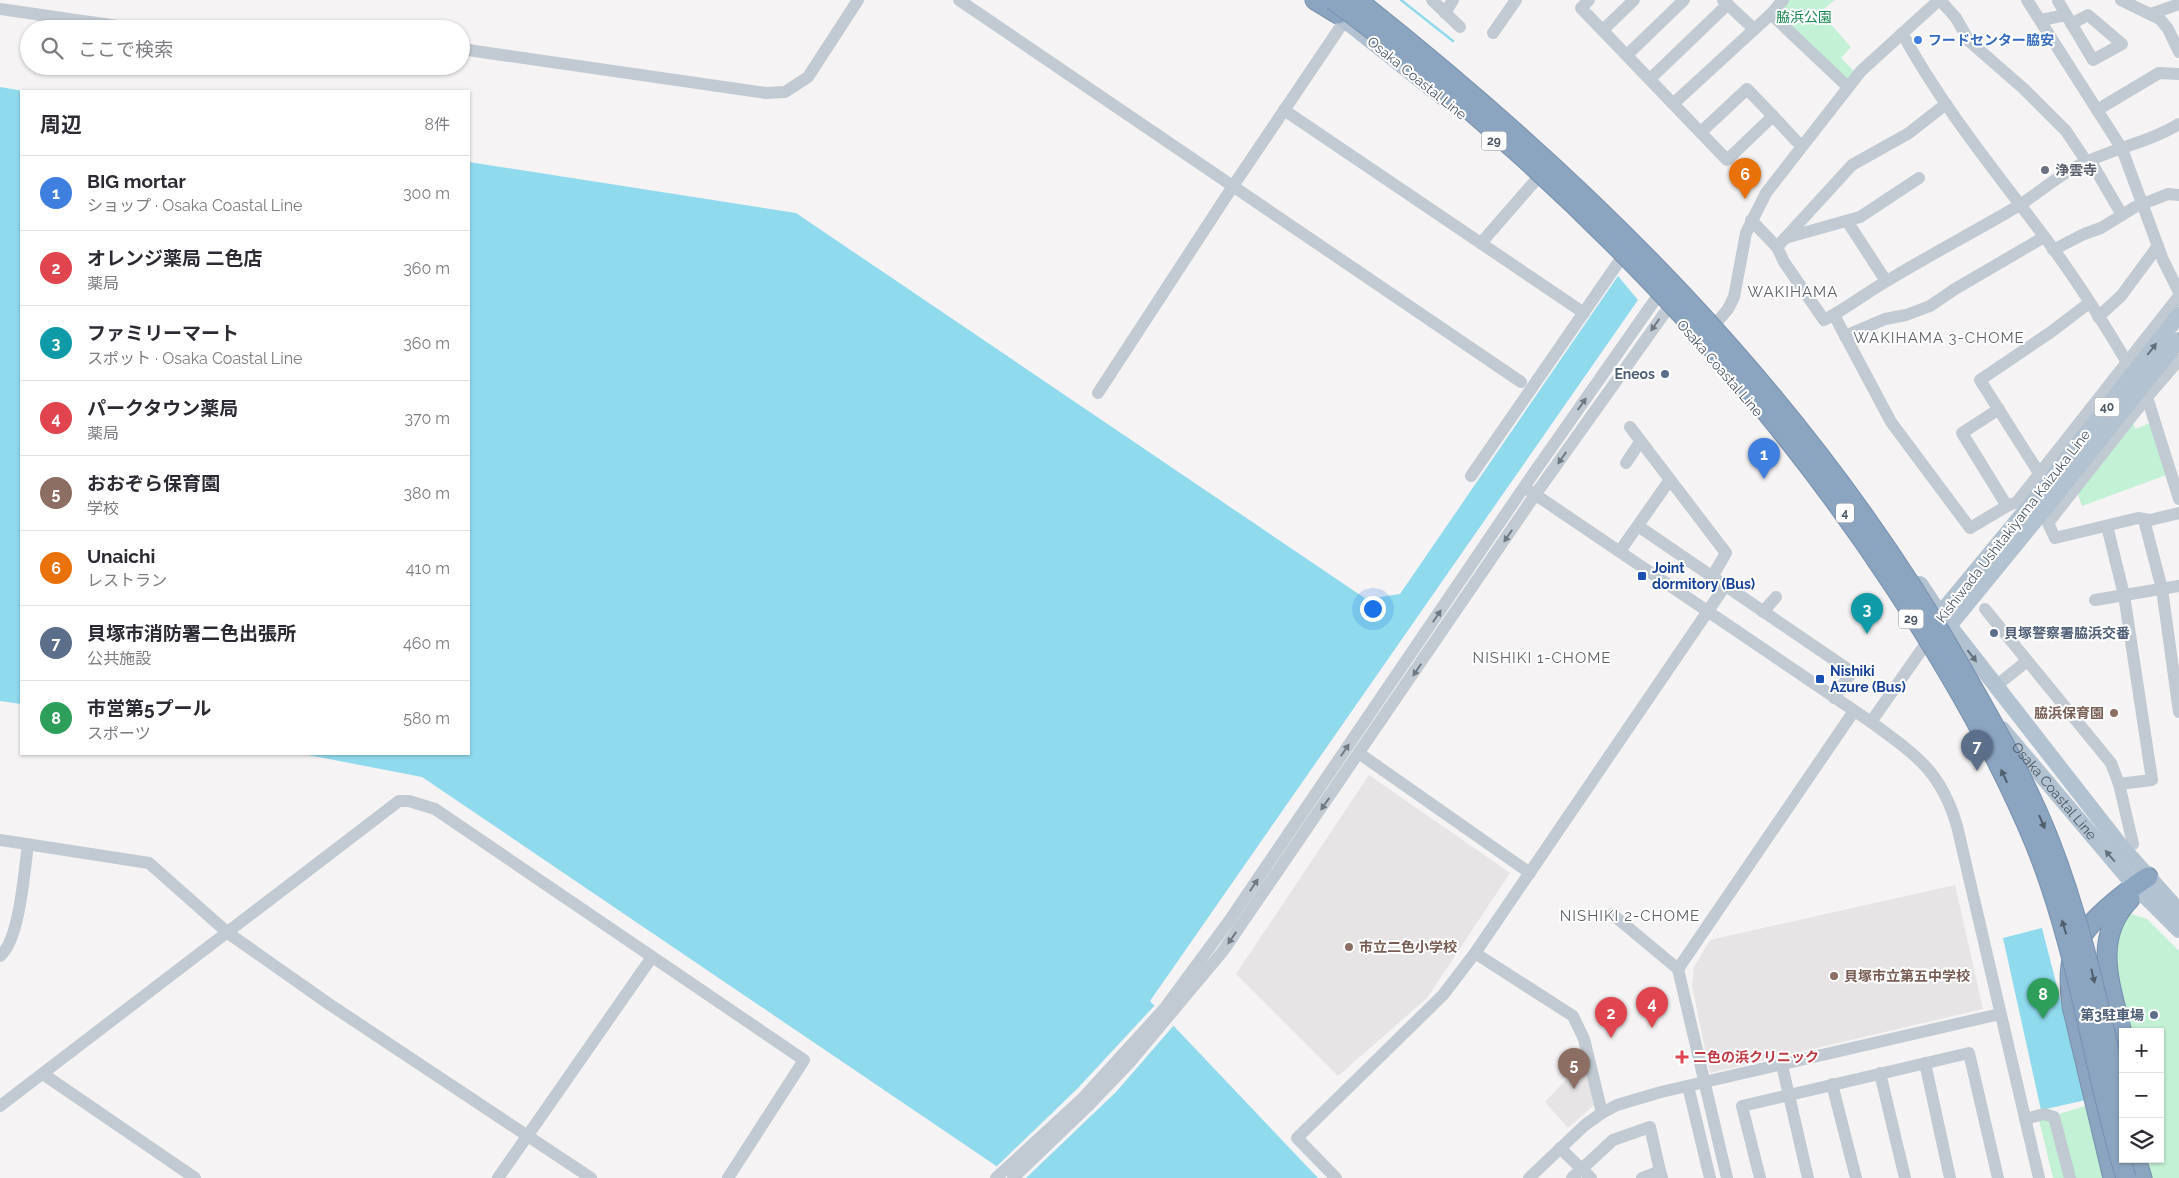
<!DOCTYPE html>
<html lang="ja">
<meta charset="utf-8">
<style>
:root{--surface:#fff;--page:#f7f7f7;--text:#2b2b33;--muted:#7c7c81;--line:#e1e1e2;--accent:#d93025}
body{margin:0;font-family:Raleway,"Noto Sans JP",sans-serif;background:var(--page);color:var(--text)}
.controls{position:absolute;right:15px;bottom:15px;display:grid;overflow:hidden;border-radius:0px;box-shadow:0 1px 4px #0004}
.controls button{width:45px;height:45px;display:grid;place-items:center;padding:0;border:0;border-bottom:1px solid var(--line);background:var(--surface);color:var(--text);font:25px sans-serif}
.you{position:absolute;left:1372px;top:608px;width:18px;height:18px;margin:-12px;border:4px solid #fff;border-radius:50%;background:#1a73e8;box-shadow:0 0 0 8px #1a73e833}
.badge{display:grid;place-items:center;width:32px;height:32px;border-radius:50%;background:var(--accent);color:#fff;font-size:16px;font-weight:700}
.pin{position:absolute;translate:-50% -41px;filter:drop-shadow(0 1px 2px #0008)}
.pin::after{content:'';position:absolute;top:26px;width:18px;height:15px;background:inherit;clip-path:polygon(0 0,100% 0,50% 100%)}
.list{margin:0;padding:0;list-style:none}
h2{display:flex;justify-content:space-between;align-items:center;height:65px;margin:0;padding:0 20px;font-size:21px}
h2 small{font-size:16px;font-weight:400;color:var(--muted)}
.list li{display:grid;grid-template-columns:32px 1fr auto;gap:15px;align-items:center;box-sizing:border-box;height:75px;padding:0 20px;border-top:1px solid var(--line)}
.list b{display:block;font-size:19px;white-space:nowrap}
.list p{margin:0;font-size:16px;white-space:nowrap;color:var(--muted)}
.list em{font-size:16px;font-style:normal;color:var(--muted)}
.icon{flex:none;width:28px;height:28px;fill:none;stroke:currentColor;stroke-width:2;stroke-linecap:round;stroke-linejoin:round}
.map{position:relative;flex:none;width:2179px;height:1178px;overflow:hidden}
.search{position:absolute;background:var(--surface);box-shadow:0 1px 4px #0004;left:20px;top:20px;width:450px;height:55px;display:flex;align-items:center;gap:12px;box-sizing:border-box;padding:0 18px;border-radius:28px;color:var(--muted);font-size:19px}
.panel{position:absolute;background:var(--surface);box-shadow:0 1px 4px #0004;left:20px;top:90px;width:450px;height:665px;border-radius:0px}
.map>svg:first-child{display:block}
.education{fill:#e6e4e5}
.green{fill:#c3f1d5}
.water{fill:#90daee}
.pier{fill:#f5f3f3}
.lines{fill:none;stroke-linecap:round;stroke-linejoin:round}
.stream{stroke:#90daee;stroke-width:2.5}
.highway-casing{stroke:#7690ad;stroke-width:21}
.minor{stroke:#c1cad2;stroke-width:12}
.major{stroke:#b3c2d1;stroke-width:16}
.highway{stroke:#8ba5c1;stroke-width:19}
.highway-bridge-casing{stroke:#7690ad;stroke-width:21;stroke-linecap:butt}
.major-bridge{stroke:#b3c2d1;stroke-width:16}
.highway-bridge{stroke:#8ba5c1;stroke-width:19}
.oneway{fill:#6e7983}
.oneway2{fill:#64717d}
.oneway3{fill:#505e6b}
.shop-dot{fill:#3f7fe0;stroke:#fff;stroke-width:2}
.worship-dot{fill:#6b7280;stroke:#fff;stroke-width:2}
.service-dot{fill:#5c6f8a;stroke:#fff;stroke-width:2}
.transit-dot{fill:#1a4fb4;stroke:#fff;stroke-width:2}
.education-dot{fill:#8d6e63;stroke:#fff;stroke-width:2}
.health-dot{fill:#e0444e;stroke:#fff;stroke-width:2}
.labels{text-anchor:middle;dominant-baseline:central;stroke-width:4;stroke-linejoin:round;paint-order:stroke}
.shield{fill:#fff;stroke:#808990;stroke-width:1}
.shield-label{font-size:12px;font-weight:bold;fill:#4a5661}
.park-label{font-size:14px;fill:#17864f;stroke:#fff}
.shop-label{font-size:14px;font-weight:bold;fill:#366cbe;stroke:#fff;text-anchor:start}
.street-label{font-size:14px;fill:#4a5661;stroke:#fff}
.worship-label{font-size:14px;font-weight:bold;fill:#5b616d;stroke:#fff;text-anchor:start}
.service-label{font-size:14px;font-weight:bold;fill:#4e5e75;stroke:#fff;text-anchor:end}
.transit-label{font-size:14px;font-weight:bold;fill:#164399;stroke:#fff;text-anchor:start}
.education-label{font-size:14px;font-weight:bold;fill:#785e54;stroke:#fff;text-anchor:start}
.health-label{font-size:14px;font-weight:bold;fill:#be3a42;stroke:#fff;text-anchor:start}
.neighbourhood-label{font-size:15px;letter-spacing:1px;fill:#5f6368;stroke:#fff}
</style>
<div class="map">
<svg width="2179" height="1178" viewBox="0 0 2179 1178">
<rect width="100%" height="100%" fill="#f5f3f3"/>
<!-- education -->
<g class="education">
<polygon points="1369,775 1510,873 1427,998 1338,1076 1236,974"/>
<polygon points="1955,885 1983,1009 1710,1073 1692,986 1694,967 1710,940"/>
<polygon points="1586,1062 1594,1105 1568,1128 1545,1102 1578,1067"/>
</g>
<!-- green -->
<g class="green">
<polygon points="1789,0 1835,0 1820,12 1851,47 1841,58 1854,71 1847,82 1777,14"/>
<polygon points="2154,421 2169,474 2082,506 2077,492 2133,424 2136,429"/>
<polygon points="2131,914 2147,919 2179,951 2179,1178 2053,1178 2039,1120 2085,1106 2123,1099 2123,1159 2160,1159 2160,1032 2130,1032 2112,973 2122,918"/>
</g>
<!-- water -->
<g class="water">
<polygon points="0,87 24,91 21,91 21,704 0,701"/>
<polygon points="469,162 796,213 1366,599 1400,594 1618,276 1638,300 1150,1001 1318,1178 1014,1178 422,777 303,754 469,754"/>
<polygon points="2042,928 2086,1100 2041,1110 2003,938"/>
</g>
<!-- pier -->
<polygon class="pier" points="1156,1004 1175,1024 1116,1092 1026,1178 1010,1178 995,1168 1077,1089"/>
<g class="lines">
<!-- stream -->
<polyline class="stream" points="1401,0 1453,41"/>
<!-- highway casing -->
<g class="highway-casing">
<g id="highway">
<polyline points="1315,0 1338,14"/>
<path d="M2123 1037C2112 989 2090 940 2130 899"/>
<polyline points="2136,1159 2142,1178"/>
<path d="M2113 1178 2072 1006C2066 957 2073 937 2111 905 2123 895 2134 885 2148 877"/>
</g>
</g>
<!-- minor -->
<g class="minor">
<polyline points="959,0 1521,382"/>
<polyline points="1432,0 1460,27"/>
<polyline points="1589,0 1581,8 1727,160 1773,116 1801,146"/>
<polyline points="1723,0 1754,29"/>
<polyline points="1940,0 1956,18 1969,41 2024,89 2066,131 2086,161"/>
<polyline points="2027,0 2122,149 2163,260 2179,292"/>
<polyline points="2058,0 2058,1 2093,60 2122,44 2088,15 2071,24"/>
<polyline points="2121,0 2160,19 2168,29 2179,52"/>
<polyline points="0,9 138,29"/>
<polyline points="1445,13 1453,0"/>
<polyline points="1771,14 1848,87"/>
<polyline points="2151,14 2179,4"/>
<polyline points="2041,20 2066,15"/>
<polyline points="1603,30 1634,0"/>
<polyline points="1493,33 1516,0"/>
<path d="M1902 33C1939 101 1987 161 2034 223 2076 277 2113 337 2147 397L2048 523 2055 538 2138 518 2150 520 2179 513"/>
<polyline points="461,49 766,93 785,92 808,77 858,0"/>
<polyline points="1627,55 1684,0"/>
<polyline points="1650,79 1728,4"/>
<polyline points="1674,103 1771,14 1783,0"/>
<polyline points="1284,110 1584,313"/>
<polyline points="2097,110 2159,73 2179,74"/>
<polyline points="1701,132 1747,89 1773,116"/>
<polyline points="2090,160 2122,215"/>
<path d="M1751 220 1777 247 1784 262 1824 320C1848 308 1868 291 1892 278 1933 253 1976 231 2018 206 2037 194 2054 179 2074 168 2108 149 2146 144 2179 124"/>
<polyline points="1847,221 1886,281"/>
<polyline points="1785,238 1860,217 1919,178"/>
<polyline points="1481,243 1536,180"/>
<polyline points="1777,247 1852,165 1909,133 1946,104"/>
<polyline points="2053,250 2084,234 2101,228 2135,207 2168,194 2179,195"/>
<polyline points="1834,315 1891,422 1970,528 2007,506"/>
<polyline points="2098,317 2121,296 2158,246"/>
<polyline points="1718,321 1728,309 1734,297 1746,233 1766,193 1861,71 1939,0"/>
<polyline points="1845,336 1885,319 1906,315 1930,306 1955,289 2044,237"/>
<polyline points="2179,360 2147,397 2179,499"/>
<polyline points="1098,393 1233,186 1345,20"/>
<polyline points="1999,409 1962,433 2007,506 2017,502 2179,296"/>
<polyline points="1630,427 1726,553 1712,577"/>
<polyline points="1626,463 1640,442"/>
<polyline points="2039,473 1980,380 2051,332 2089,303"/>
<polyline points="1471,476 1620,260"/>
<path d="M1530 491 1871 722C1916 755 1941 771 1957 826L2039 1178"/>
<polyline points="2144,520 2162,589 2179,712"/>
<polyline points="1638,526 1852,672 1834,698"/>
<polyline points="2107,526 2124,595 2152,780 2119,784"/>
<polyline points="1620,551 1669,481"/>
<polyline points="2095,600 2179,586"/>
<polyline points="1985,609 2111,763 2119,784 2133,844"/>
<polyline points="1763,612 1776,597"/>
<polyline points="1996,686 2027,661"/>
<polyline points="1871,722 1927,642"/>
<polyline points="1360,754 1530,873"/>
<polyline points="0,840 149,863 228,933 329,1004 591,1178"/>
<polyline points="1612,914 1678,969 1727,1178"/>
<polyline points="1475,953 1573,1016 1584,1039 1602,1113"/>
<path d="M0 956C20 940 24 871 28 845"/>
<polyline points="1678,969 1854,711"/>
<polyline points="1925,1063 1950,1178"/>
<polyline points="1782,1065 1808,1178"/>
<polyline points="1880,1073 1905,1178"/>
<polyline points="43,1074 195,1178"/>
<polyline points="1832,1084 1856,1178"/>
<polyline points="1688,1086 1710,1178"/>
<polyline points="0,1106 399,801 409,801 435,809 804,1060 728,1178"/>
<polyline points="2025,1119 2044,1114 2054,1117 2070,1178"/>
<polyline points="1560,1148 1591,1178"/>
<polyline points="498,1178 652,957"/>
<polyline points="996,1178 1082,1099 1164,1009 1229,921 1524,487 1664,287"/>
<polyline points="1013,1178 1087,1107 1131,1061 1223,951 1535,495 1676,297"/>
<polyline points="1336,1178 1297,1138 1443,995 1475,953 1725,586"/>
<polyline points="1529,1178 1585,1125 1602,1113 1617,1105 1661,1092 2000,1014"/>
<polyline points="1572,1178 1613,1140 1650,1127 1660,1171"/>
<polyline points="1642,1178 1660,1171 1662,1178"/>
<polyline points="1760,1178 1742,1106 1969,1053 1998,1178"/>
</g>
<!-- major -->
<g class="major">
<polyline points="1342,18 1448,102"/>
<polyline points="1920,584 1940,614 2120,845 2179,911"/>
<polyline points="1935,624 1940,614 2036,498"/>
<polyline points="1941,631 1949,626 2047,506"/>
<path id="s1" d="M2002 729 2134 885 2179 930"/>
</g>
<!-- highway -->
<use href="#highway" class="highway"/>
<!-- highway-bridge casing -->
<g class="highway-bridge-casing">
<g id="highway-bridge">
<path d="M1333 0C1400 49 1463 103 1524 158 1666 287 1792 430 1896 589 1950 671 1999 756 2036 846 2079 954 2093 1068 2126 1178"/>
<path d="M1357 0C1597 190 1808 400 1962 669 1994 725 2026 781 2050 842 2084 929 2101 1019 2123 1109"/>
</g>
</g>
<!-- major-bridge -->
<g class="major-bridge">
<polyline points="2036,498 2179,315"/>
<polyline points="2047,506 2179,340"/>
</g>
<!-- highway-bridge -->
<use href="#highway-bridge" class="highway-bridge"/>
</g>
<!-- one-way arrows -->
<defs><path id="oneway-solid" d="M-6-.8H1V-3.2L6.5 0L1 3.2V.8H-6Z" transform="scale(1.25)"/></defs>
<g class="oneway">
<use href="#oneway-solid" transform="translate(1655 325) rotate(125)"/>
<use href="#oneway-solid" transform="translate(1582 404) rotate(-55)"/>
<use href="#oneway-solid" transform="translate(1562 458) rotate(125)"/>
<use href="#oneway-solid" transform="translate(1508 536) rotate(124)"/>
<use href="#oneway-solid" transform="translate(1437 616) rotate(-56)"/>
<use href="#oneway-solid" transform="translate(1417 670) rotate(124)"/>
<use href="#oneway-solid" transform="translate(1345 750) rotate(-56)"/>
<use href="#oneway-solid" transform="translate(1325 804) rotate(125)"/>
<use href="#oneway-solid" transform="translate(1254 885) rotate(-56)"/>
<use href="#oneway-solid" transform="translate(1232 938) rotate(125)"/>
</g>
<g class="oneway2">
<use href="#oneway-solid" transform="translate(2152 349) rotate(-52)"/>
<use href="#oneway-solid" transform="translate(1972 656) rotate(52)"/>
<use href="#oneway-solid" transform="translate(2110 856) rotate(-131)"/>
</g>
<g class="oneway3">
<use href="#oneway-solid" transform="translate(2004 776) rotate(-115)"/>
<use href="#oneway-solid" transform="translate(2042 822) rotate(67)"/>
<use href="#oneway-solid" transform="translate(2064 927) rotate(-107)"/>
<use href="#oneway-solid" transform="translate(2093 976) rotate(77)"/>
</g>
<!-- markers -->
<circle class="shop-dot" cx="1918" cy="40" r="5"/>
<circle class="worship-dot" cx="2045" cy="170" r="5"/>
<g class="service-dot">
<circle cx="1665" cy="374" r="5"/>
<circle cx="1994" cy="633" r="5"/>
<circle cx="2154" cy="1015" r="5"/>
</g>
<g class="transit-dot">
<rect x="1637" y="571" width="10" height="10" rx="2.5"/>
<rect x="1815" y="674" width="10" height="10" rx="2.5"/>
</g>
<g class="education-dot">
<circle cx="2114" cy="713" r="5"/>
<circle cx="1349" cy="947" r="5"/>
<circle cx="1834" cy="976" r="5"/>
</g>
<path class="health-dot" d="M1679.5 1049.5h5v5h5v5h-5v5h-5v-5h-5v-5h5z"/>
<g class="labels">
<!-- shield labels -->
<g class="shield">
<rect x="1481.5" y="131.5" width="25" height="19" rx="4"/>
<rect x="2094.5" y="397.5" width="25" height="19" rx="4"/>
<rect x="1836" y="503.5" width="18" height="19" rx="4"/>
<rect x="1898.5" y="609.5" width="25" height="19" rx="4"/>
</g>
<g class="shield-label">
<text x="1494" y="141">29</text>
<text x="2107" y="407">40</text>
<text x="1845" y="513">4</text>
<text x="1911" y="619">29</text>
</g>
<!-- park labels -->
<g class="park-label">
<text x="1804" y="17">脇浜公園</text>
</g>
<!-- shop labels -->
<g class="shop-label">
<text x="1928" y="40">フードセンター脇安</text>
</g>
<!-- street labels -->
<g class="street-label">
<text transform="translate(1417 78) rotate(39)">Osaka Coastal Line</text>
<text transform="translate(1720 368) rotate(49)">Osaka Coastal Line</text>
<text transform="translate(2013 526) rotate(-52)">Kishiwada Ushitakiyama Kaizuka Line</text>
<text stroke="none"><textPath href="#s1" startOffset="81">Osaka Coastal Line</textPath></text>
</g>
<!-- worship labels -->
<g class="worship-label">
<text x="2055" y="170">浄雲寺</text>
</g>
<!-- service labels -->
<g class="service-label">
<text x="1655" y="374">Eneos</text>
<text x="2004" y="633" text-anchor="start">貝塚警察署脇浜交番</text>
<text x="2144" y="1015">第3駐車場</text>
</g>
<!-- transit labels -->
<g class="transit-label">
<text x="1652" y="568">Joint<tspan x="1652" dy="16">dormitory (Bus)</tspan></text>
<text x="1830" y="671">Nishiki<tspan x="1830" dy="16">Azure (Bus)</tspan></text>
</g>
<!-- education labels -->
<g class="education-label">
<text x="2104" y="713" text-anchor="end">脇浜保育園</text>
<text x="1359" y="947">市立二色小学校</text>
<text x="1844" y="976">貝塚市立第五中学校</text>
</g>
<!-- health labels -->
<g class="health-label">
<text x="1693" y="1057">二色の浜クリニック</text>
</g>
<!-- neighbourhood labels -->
<g class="neighbourhood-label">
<text x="1793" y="292">WAKIHAMA</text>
<text x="1939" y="338">WAKIHAMA 3-CHOME</text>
<text x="1542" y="658">NISHIKI 1-CHOME</text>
<text x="1630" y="916">NISHIKI 2-CHOME</text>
</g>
</g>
</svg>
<div class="controls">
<button>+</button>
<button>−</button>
<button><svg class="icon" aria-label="layers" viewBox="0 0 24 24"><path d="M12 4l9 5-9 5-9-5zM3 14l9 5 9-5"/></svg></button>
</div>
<div class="you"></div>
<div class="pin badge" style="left:1764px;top:479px;background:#3f7fe0">1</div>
<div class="pin badge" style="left:1611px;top:1038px;background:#e0444e">2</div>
<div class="pin badge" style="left:1867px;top:634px;background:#0f9aa8">3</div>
<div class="pin badge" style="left:1652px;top:1028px;background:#e0444e">4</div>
<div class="pin badge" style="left:1574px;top:1089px;background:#8d6e63">5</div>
<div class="pin badge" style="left:1745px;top:199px;background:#e8710a">6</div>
<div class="pin badge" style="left:1977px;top:771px;background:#5c6f8a">7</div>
<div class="pin badge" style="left:2043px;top:1019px;background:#2e9e5b">8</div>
<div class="search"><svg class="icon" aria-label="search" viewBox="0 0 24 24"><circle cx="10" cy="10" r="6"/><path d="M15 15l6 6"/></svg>ここで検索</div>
<section class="panel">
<h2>周辺<small>8件</small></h2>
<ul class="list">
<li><span class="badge" style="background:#3f7fe0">1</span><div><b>BIG mortar</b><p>ショップ · Osaka Coastal Line</p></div><em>300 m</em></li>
<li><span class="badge" style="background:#e0444e">2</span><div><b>オレンジ薬局 二色店</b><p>薬局</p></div><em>360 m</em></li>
<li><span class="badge" style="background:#0f9aa8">3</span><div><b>ファミリーマート</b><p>スポット · Osaka Coastal Line</p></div><em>360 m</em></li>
<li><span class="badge" style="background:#e0444e">4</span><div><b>パークタウン薬局</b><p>薬局</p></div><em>370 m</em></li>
<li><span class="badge" style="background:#8d6e63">5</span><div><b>おおぞら保育園</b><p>学校</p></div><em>380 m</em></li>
<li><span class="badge" style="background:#e8710a">6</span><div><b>Unaichi</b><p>レストラン</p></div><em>410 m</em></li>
<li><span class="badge" style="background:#5c6f8a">7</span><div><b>貝塚市消防署二色出張所</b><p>公共施設</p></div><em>460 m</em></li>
<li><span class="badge" style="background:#2e9e5b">8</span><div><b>市営第5プール</b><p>スポーツ</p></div><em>580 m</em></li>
</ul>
</section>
</div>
